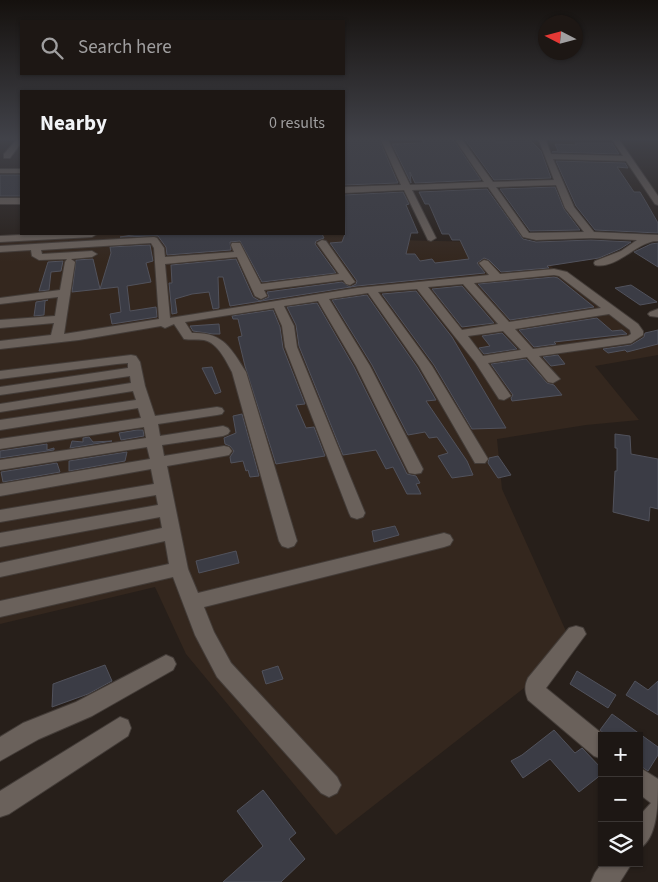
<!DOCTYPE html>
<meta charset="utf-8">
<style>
:root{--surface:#1d1714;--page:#2a2422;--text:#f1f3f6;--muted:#a09fa0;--line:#3b3634}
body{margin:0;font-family:"Source Sans 3",sans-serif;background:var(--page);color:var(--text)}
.controls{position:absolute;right:15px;bottom:15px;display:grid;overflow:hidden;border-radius:0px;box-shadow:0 1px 4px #0004}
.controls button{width:45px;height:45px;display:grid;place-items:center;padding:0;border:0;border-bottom:1px solid var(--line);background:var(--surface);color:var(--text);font:25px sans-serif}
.compass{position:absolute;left:538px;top:15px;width:45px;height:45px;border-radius:50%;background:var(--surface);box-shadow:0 1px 4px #0004;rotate:276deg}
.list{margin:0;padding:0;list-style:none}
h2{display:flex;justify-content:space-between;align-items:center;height:65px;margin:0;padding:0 20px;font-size:21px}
h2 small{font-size:16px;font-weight:400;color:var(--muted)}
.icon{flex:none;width:28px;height:28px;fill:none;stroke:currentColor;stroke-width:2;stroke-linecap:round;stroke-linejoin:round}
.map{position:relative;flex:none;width:658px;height:882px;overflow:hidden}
.search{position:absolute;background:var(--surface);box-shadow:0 1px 4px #0004;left:20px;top:20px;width:325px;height:55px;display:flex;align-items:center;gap:12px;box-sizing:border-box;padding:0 18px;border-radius:0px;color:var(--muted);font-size:19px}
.panel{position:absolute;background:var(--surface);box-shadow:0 1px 4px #0004;left:20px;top:90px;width:325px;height:145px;border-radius:0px}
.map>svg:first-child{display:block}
.built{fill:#34271e}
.building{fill:#3b3c45;stroke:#51525c}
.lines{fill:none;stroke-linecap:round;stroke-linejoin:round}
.minor-casing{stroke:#433c38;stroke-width:2}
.minor{fill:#6a615b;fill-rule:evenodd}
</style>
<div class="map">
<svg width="658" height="882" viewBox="0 0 658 882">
<rect width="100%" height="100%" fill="#271f1a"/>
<!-- built -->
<polygon class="built" points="105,234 330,234 398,240 518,243 658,342 658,355 595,366 639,420 586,425 497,439 502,489 574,649 336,835 186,654 155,587 0,624 0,238"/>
<!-- building -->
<g class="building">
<polygon points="350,138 379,139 398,183 344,185 344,140"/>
<polygon points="420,138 452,138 481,180 415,183 410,172 411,183 392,144 424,143"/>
<polygon points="464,138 493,138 496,142 531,141 541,151 551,178 494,180"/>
<polygon points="575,143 612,143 619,154 552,152 558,151 555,144 576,145"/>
<polygon points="556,161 625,163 628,168 617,167 634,192 640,192 646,202 658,223 658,233 595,230 576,206"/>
<rect x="0" y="175" width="21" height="21"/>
<polygon points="555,187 564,209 580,230 530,231 500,189"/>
<polygon points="487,189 523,239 536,242 591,240 631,242 620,249 599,258 547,266 549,268 501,272 489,260 484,258 477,263 485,273 357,286 230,306 223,277 218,277 219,308 213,309 209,292 192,294 175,299 177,313 172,314 169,283 172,283 171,265 236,259 253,297 260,301 269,297 267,292 342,282 350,287 356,284 357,281 330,243 342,242 345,234 344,195 403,192 409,204 406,205 418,233 411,233 406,254 415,254 420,261 432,259 435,263 469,259 460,240 452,240 449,234 442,234 429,204 425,204 419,192"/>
<polygon points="138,234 322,234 324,238 316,241 315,244 336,273 262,282 240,241 230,242 231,250 167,255 166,247 158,236 120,237"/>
<polygon points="658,243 658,267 634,252 651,244"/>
<polygon points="150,245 153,261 146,263 151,282 127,286 130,311 156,307 157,317 112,324 110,314 121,312 118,287 100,289 111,253 110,247"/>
<polygon points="93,259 100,289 72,292 76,260"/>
<polygon points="63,261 61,271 51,272 49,290 39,291 48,262"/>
<polygon points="554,277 558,278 594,307 510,320 478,284"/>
<polygon points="631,285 657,302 640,305 615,288"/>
<polygon points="462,286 494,323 462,327 432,289"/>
<polygon points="416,291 452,337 506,428 472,429 434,365 382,294"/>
<polygon points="367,295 417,367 436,400 426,401 467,461 473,475 452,478 438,456 448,453 437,437 429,438 425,432 408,435 372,365 332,300"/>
<polygon points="48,300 45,301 44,315 34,316 36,302"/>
<polygon points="317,303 354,367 407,474 416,476 420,483 416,484 421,494 407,494 393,467 386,469 376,450 343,455 299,346 296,325 287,307"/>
<polygon points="273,310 280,327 283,348 305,404 296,405 306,428 314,427 325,456 276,464 245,366 238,337 242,336 238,319 233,319 232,316"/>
<polygon points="597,318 612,331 622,330 627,334 554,342 556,344 534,347 519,330"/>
<polygon points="219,324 220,334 213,334 193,331 190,326"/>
<polygon points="658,330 658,344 627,352 625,350 608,353 603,349 631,345 644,337 645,333"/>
<polygon points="502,333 517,349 484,354 479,348 490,346 482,336"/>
<polygon points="558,355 565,364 551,366 543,357"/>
<polygon points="526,359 547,383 554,385 562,395 512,401 511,398 513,395 491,364"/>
<polygon points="212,367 221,392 215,394 202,368"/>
<polygon points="242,414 259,476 250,477 248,470 246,471 243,461 231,463 230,457 234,451 230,446 225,444 224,438 236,433 233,416"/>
<polygon points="137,430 143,430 144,436 121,440 119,433"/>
<polygon points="615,434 630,436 631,454 658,459 658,509 650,507 649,521 613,512 615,471 617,471 617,448 615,448"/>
<polygon points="89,437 93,442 112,441 70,448 72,441 83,442 83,438"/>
<polygon points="47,444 47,450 54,448 54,450 0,458 0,451"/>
<polygon points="127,452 125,461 69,471 69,461"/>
<polygon points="498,456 511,475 498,478 488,463 489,458"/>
<polygon points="57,463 60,472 3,482 1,472"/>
<polygon points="395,526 399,535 374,542 372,531"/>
<polygon points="236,551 239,563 199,573 196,561"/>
<polygon points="105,665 112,681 88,694 52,707 53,684"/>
<polygon points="278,666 283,679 266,684 262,671"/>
<polygon points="577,671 616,695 608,708 570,684"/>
<polygon points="635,681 648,690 658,681 658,715 626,695"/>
<polygon points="612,714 658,747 658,755 648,771 639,765 639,736 607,736 600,730"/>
<polygon points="554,730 575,753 582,748 602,769 602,774 579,792 550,759 523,778 511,761 522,755"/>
<polygon points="263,790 296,833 289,839 305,859 281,882 223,882 263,846 237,811"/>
</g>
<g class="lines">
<!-- minor casing -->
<g class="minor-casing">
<g id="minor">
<polygon points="18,138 21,138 21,143 10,158 4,158 4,154"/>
<path d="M380 138H387L410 185 484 182 454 138H461L493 182 554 180 538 138H545L551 154 623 156 611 138H618L658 196V205L655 204 626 161 553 159 574 207 594 232 658 235V241C638 240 617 270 595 265L594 263 595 261 621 251 637 240 591 238 536 240 523 237 488 187 412 190 436 238 431 241 428 240 404 190 344 193V187L401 185ZM556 185 565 208 584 232 529 233 496 187Z"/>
<rect x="0" y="169" width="21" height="4"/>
<rect x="0" y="198" width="21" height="6"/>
<polygon points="42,234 97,234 92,237 0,242 0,236"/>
<path d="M154 237 157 238 164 248 165 257 234 252 231 245 232 243H240L261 284 339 274 317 243 322 240 326 241 355 282 350 285 346 284 343 280 264 290 267 296 261 299 255 296 237 257 165 264 170 318 357 288 489 275 479 263 484 260 488 261 500 274 554 269 567 272 638 324 643 331V335L631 343 539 356 560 379 553 383 548 382 527 357 488 363 511 396 504 400 499 399 475 362 417 289 378 292 432 366 488 459 485 463H475L419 366 368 293 329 299 370 366 423 469 421 473 415 474 409 473 407 469 356 366 318 301 284 306 294 326 297 347 365 513 363 517 357 519 351 517 349 513 285 347 282 326 274 308 185 322 192 333C223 332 231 348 246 372L297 541 294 546 288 548 282 546 279 541 232 372C226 361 218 343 204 340 197 339 190 340 184 339L174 324 165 328 161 326 79 340 0 349V341L51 335 54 323 0 328V320L55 316 58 297 0 304V298L60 290 65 262 67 259 39 260 32 256 31 250 0 252V246ZM151 243 154 248 159 319 64 334 75 262 71 259 92 257 97 254 92 251 42 254 41 250ZM554 275 559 276 601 308 509 322 474 283ZM463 284 498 324 462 330 428 287ZM609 314 630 330 631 334 628 336 533 349 515 329ZM503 331 521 350 483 356 468 336Z"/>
<polygon points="658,309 658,317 650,316 648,314 650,312"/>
<polygon points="131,355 136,356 140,362 145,386 155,416 217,407 222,408 224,411 222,414 217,415 158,424 160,436 223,426 228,428 230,431 228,434 223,436 162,445 164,456 224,446 229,447 232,451 229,455 224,456 167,466 188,569 198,593 444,533 450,535 453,540 450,545 444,547 204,607 214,632 231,663 337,777 341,785 337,793 329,797 321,793 217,677 195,635 173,577 0,617 0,601 169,564 165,541 0,577 0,563 162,528 160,517 0,547 0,533 158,505 156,495 0,522 0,510 154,484 151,469 0,496 0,484 150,459 147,447 0,470 0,460 146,438 144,427 0,449 0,439 141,418 138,408 0,430 0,420 136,400 133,391 0,412 0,404 131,383 130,376 0,395 0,387 128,368 128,363 117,364 0,379 0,371"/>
<path d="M576 626 583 628 586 634 546 688 605 736H602V759L594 756 528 700C525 692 524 686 528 678L569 628Z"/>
<polygon points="166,655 173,658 176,664 173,670 92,716 39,739 0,761 0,737 23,723 76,702"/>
<polygon points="120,717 128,720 131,728 128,736 9,814 0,817 0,791"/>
<path d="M639 767 658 779C658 804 658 838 639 849V816L651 803 639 794Z"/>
<polygon points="602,863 632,863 620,882 591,882 595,873"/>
</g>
</g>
<!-- minor -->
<use href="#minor" class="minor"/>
</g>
<!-- sky -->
<linearGradient id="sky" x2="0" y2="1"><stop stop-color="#15110e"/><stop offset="0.53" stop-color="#414249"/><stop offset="1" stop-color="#414249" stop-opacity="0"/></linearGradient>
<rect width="658" height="262" fill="url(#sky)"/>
</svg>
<div class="controls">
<button>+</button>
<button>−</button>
<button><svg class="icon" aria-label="layers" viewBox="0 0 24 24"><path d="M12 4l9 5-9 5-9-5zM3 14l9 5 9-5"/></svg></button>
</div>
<svg class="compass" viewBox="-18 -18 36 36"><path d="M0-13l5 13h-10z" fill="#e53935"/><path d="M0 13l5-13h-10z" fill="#a09fa0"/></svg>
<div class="search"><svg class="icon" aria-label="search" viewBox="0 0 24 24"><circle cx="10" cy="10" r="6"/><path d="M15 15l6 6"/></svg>Search here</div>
<section class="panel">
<h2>Nearby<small>0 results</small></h2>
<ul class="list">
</ul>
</section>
</div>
